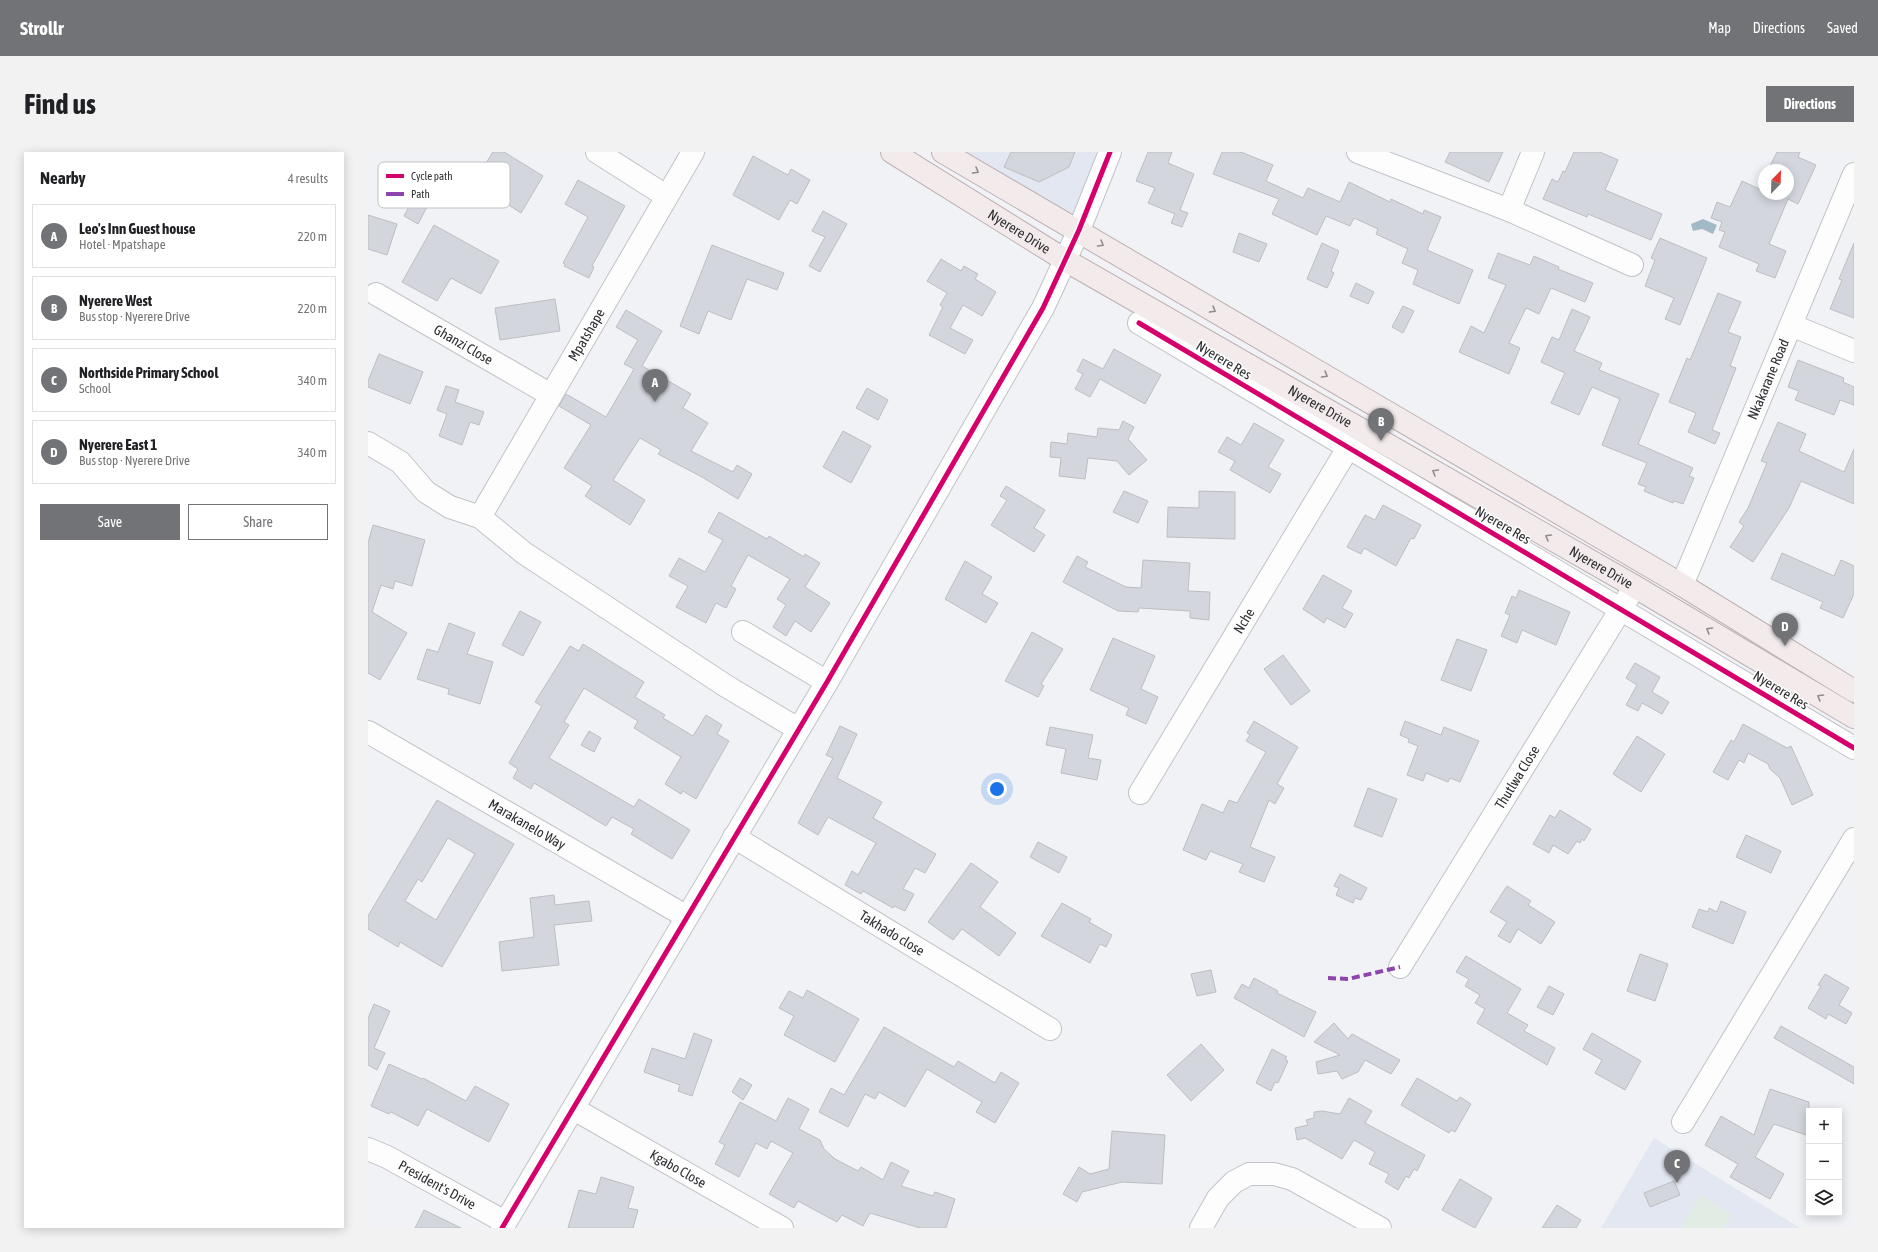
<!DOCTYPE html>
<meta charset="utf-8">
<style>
:root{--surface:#fff;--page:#f2f2f2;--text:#202124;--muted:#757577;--line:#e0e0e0;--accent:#727376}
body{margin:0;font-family:"Asap Condensed",sans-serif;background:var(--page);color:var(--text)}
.controls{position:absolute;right:12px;bottom:12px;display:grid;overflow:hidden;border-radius:0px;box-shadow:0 2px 10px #0003}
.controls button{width:36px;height:36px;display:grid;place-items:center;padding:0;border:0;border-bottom:1px solid var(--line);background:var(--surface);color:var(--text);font:20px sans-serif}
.compass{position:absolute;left:1390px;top:12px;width:36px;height:36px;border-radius:50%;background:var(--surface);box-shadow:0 2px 10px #0003;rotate:23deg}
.you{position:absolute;left:629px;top:637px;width:14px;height:14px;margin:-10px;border:3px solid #fff;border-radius:50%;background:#1a73e8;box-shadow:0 0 0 6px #1a73e833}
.badge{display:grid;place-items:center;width:26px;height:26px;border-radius:50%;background:var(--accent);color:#fff;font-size:13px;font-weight:700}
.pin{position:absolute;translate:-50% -33px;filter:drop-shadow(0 1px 2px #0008)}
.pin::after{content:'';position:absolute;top:21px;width:14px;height:12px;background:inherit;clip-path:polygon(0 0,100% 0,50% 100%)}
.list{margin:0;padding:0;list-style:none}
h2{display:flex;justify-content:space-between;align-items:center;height:52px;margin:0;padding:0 16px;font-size:17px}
h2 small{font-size:13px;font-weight:400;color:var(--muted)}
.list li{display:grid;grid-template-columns:26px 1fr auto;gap:12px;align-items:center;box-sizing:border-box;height:64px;margin:0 8px 8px;padding:0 8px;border:1px solid var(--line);border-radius:0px}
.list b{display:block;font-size:15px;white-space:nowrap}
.list p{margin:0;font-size:13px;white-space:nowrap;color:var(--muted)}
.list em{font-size:13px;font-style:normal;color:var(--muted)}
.actions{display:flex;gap:8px;padding:12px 16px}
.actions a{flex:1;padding:9px 0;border:1px solid var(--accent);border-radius:0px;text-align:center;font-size:14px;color:var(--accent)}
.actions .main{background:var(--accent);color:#fff}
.icon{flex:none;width:22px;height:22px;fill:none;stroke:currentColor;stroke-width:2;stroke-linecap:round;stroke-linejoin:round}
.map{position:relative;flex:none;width:1486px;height:1076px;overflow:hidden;border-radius:0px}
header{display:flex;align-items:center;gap:24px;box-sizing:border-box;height:56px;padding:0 20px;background:var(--accent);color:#fff}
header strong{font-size:19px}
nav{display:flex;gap:22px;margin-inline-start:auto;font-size:14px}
.intro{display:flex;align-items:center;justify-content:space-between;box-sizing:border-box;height:96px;padding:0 24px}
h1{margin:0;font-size:28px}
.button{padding:10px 18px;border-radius:0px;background:var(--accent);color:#fff;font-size:14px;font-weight:700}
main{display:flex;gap:24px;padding:0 24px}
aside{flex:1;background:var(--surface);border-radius:0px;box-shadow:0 2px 10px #0003}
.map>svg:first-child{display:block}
.built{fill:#e3e7f1}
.green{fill:#e1ece5}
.water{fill:#a2b9c6}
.building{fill:#d3d6dd;stroke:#bdbec1;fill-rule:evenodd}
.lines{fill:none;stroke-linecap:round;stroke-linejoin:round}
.minor-casing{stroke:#c1c3c6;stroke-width:24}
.major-casing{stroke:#bdb0b2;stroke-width:24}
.minor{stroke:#fdfdfe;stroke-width:22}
.major{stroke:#f2eaeb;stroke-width:22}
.quiet{stroke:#8e44ad;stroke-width:4;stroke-dasharray:8 4;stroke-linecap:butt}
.cycleway-casing{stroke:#fff;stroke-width:8}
.cycleway{stroke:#d6006c;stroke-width:5}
.oneway{stroke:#908c8e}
.labels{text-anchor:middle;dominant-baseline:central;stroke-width:3;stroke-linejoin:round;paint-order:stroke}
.street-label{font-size:14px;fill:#2e2f32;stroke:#fff}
.key{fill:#fff;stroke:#c0c1c2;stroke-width:1}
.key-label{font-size:11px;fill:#2e2f32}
</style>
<header>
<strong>Strollr</strong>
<nav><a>Map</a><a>Directions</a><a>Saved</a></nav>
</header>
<div class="intro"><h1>Find us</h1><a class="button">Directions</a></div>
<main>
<aside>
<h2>Nearby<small>4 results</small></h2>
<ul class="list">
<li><span class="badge">A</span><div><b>Leo's Inn Guest house</b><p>Hotel · Mpatshape</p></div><em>220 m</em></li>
<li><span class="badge">B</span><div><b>Nyerere West</b><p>Bus stop · Nyerere Drive</p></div><em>220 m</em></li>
<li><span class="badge">C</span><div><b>Northside Primary School</b><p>School</p></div><em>340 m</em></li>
<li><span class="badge">D</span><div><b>Nyerere East 1</b><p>Bus stop · Nyerere Drive</p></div><em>340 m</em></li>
</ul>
<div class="actions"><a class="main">Save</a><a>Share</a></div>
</aside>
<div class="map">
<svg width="1486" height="1076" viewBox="0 0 1486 1076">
<rect width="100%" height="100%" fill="#f0f2f5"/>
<!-- built -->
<g class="built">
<polygon points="573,0 742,0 705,80"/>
<polygon points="1286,986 1432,1076 1233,1076"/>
</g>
<!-- green -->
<polygon class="green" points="1332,1043 1364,1062 1355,1076 1313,1076"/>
<!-- water -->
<polygon class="water" points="1335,67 1349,73 1345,82 1334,77 1325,79 1323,72"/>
<!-- building -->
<g class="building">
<polygon points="125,0 136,0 175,24 153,61 128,45 140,24 118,11"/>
<polygon points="643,0 707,0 701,15 671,30 636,15"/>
<polygon points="780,0 804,0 800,11 826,22 812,58 820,61 814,75 803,71 807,62 780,51 787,36 768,29"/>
<polygon points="854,0 873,0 905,13 898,29 935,46 940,36 972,50 981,30 1022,50 1023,47 1055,62 1056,58 1073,65 1059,98 1105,118 1091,152 1045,132 1050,118 1034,111 1040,97 1008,82 1010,77 986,66 982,74 958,64 949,83 904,62 911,47 845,22"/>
<polygon points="1082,0 1135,0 1121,30 1077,10"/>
<polygon points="1206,0 1232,0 1250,8 1237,38 1294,62 1283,88 1220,62 1219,65 1175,47 1184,27 1190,30 1195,19 1197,20"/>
<polygon points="1409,0 1432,0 1430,5 1448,13 1430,52 1420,47 1401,92 1418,99 1407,126 1388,119 1391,112 1351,95 1357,80 1351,78 1354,70 1343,66 1349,50 1362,55 1374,29 1396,39 1396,42 1420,42 1420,18 1400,18"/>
<polygon points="385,4 420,23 423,17 442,28 429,52 422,48 411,68 365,43"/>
<polygon points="210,28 257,54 224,114 226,115 221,126 196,114 197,112 195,111 220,65 197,52"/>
<polygon points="48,41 62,49 50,72 36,64"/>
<polygon points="455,59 479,72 452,120 441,114 457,85 444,79"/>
<polygon points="0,63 29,72 19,103 0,97"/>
<polygon points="66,73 131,109 113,142 83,126 69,149 34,130"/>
<polygon points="871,81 899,92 891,110 865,100"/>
<polygon points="1292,86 1339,106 1312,173 1297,167 1306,146 1277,134 1287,108 1283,106"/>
<polygon points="954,91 971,99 963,119 966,121 959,136 939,127"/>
<polygon points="1486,91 1486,166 1462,157 1474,128 1471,127"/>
<polygon points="344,93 416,121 409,138 379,127 363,168 340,159 331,182 312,174"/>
<polygon points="1130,101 1162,113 1166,104 1191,115 1190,117 1225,131 1217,150 1183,136 1171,162 1158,156 1141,191 1152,196 1141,222 1091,200 1103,174 1116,181 1138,133 1120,126"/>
<polygon points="573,107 593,119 596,114 610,122 607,127 628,140 614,164 595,153 582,176 605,188 597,202 561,183 575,155 572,153 579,141 559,129"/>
<polygon points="988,131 1006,140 1000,152 982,144"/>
<polygon points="1350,141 1373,150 1360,180 1373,185 1362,214 1368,216 1344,278 1352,281 1347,292 1320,280 1328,261 1301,250 1319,206 1322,208"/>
<polygon points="187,147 192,179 132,188 127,156"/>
<polygon points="1035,154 1046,159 1035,181 1024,175"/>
<polygon points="1204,157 1222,165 1206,199 1234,211 1231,218 1291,242 1270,292 1325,316 1321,324 1326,326 1315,352 1306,349 1305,351 1276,339 1278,335 1270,332 1279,311 1234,293 1252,247 1224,235 1211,263 1183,251 1197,221 1173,210 1184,185 1191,188"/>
<polygon points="258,158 294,179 274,214 323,242 315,256 340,271 323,299 365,320 369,313 384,322 370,347 334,325 290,302 293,298 272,286 245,328 277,348 262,373 217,344 224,334 196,316 223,273 191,254 198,242 238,265 266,217 256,212 270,188 248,175"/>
<polygon points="746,197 793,223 777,252 732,227 722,245 707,237 715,222 709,219 715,207 735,217"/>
<polygon points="11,202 55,220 42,252 0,235 0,229"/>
<polygon points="1430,208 1476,226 1475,230 1486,235 1486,253 1472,248 1466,263 1427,248 1431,239 1420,235"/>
<polygon points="78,234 91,238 87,250 116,260 111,273 102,270 94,293 71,284 79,262 69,258"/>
<polygon points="499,236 520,248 510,268 488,256"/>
<polygon points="755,269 766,275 760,287 779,308 761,323 749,309 720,306 717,327 691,324 693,306 682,305 683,290 699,292 700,281 729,285 730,276 751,278"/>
<polygon points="1410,270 1438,282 1431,299 1476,320 1486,297 1486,352 1433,329 1421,356 1385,410 1362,395 1376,374 1371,370 1380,356 1399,311 1393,309"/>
<polygon points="886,271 916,288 900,315 913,322 902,341 862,318 867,309 850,300 859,285 873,293"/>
<polygon points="475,279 503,294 483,331 455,315"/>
<polygon points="638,334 677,358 666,376 677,383 666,400 623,373 639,348 632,344"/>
<polygon points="756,339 780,349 770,371 745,360"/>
<polygon points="831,339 867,340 867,387 799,385 800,355 831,356"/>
<polygon points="1015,353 1053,373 1046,387 1043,386 1028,414 996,396 993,402 979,395 997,363 1007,368"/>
<polygon points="351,360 399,387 401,384 436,405 437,402 452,411 437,435 462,451 443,480 427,469 418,484 405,475 418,453 409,447 422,427 380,403 363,434 368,437 358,456 348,451 338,471 308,455 320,434 301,424 311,406 337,420 355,388 340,380"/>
<polygon points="5,373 57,388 44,434 27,429 25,437 13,433 4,460 39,481 12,528 0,521 0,391"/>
<polygon points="1414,401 1466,424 1473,408 1486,414 1486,442 1475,466 1452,456 1455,450 1403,427"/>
<polygon points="709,404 720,410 717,415 758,435 773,436 775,408 822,411 820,439 842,440 841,468 822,466 822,459 771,456 770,460 750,459 695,430"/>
<polygon points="597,409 624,425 614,442 630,451 618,471 577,447"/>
<polygon points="955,423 984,439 974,456 985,462 977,476 959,466 956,471 935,457"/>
<polygon points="1151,438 1202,460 1188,493 1154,478 1149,491 1133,484 1142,463 1137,461 1144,444 1148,446"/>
<polygon points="152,459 173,470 155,504 134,493"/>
<polygon points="81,471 107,481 99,502 125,510 112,552 80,542 81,537 49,527 59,497 70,500"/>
<polygon points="664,480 695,497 673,532 676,534 670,545 637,529"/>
<polygon points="745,486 787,504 773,537 790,545 778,572 758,563 761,556 722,538"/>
<polygon points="1089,487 1119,498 1103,539 1073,528"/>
<polygon points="215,492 276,530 267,545 297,563 295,566 325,584 338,563 354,573 349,582 361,589 328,647 315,639 313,642 297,632 313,605 266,576 270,569 216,536 196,570 201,573 181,606 266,655 271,647 322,678 304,707 263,682 266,677 244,665 238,674 166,631 163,637 145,626 150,617 141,611 174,554 167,550 202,494 211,499"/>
<polygon points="915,503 942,539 923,553 896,517"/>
<polygon points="1267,511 1292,525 1284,540 1301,550 1294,562 1274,551 1270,559 1258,553 1269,533 1258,526"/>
<polygon points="886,569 930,595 909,632 916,636 907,652 901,648 882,695 907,705 896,730 871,720 875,712 842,699 838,708 815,698 834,652 855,661 861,648 869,651 898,600 878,589 882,583 879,581"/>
<polygon points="1037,569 1073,583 1076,575 1111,589 1092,630 1082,626 1080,630 1058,621 1055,629 1039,623 1050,594 1040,590 1041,587 1032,583"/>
<polygon points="1375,572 1419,596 1423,594 1445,643 1424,653 1412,626 1402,617 1400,612 1380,601 1376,611 1371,608 1360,628 1345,620 1363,588 1366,590"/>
<polygon points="472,574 489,582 469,626 514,650 505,666 568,702 557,721 547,716 535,737 546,742 537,759 526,754 525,756 495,739 493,742 477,733 484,719 490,723 508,691 460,665 450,683 430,671 465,606 458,603"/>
<polygon points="682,575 725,583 720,606 733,608 729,628 693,621 698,597 678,593"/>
<polygon points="221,579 233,586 226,600 213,593"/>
<polygon points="1269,584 1297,602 1273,640 1245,622"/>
<polygon points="1000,636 1029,647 1014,685 986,674"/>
<path d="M69 648 146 692 74 815 32 790 30 795 0 777V764ZM80 686 107 702 68 768 37 749 50 727 54 730Z"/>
<polygon points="1192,658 1223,677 1216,689 1214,687 1212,691 1209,689 1200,702 1185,693 1181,701 1165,692 1182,663 1187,666"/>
<polygon points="1378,683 1413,699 1403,721 1368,705"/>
<polygon points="670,690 699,705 691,721 662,705"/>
<polygon points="603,711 630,730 612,755 648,781 631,804 594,777 585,788 560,770"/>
<polygon points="972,722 999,736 993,748 987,746 985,751 968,743 971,736 966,734"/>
<polygon points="1139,734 1163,749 1160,753 1187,770 1173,792 1150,777 1142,791 1130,784 1139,770 1122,760"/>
<polygon points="186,743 187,753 221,749 224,769 186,773 191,813 134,819 131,790 166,785 162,746"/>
<polygon points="1353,749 1378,760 1365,792 1324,775 1331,757 1340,760 1341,756 1349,760"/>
<polygon points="694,751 723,767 721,770 744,783 738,795 732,792 722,811 673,784"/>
<polygon points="1272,802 1300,812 1287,849 1259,839"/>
<polygon points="1098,804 1153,837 1139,861 1160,873 1156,879 1187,896 1179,913 1109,871 1117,857 1107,851 1112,843 1097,834 1101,827 1088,820"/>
<polygon points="843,818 848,840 829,844 823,822"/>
<polygon points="1457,822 1481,836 1471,853 1484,861 1478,872 1460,862 1458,867 1440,856 1453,834 1450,833"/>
<polygon points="886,826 910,839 909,841 948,860 936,885 866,846 874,832 881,836"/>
<polygon points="1181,834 1196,842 1185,863 1169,855"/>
<polygon points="439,838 491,867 467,910 416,883 426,864 411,856 421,839 435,846"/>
<polygon points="6,852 22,859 6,896 17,901 9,918 0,913 0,866"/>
<polygon points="966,871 980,887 984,882 1032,908 1023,922 997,908 990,920 974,927 969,919 950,922 948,910 972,903 946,890"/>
<polygon points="1413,874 1486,915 1486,932 1406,886"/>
<polygon points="516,875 586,915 590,909 627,931 633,920 651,931 627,971 608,960 614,950 559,917 537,955 511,940 507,947 497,942 480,975 451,960 463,936 476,943"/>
<polygon points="326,881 344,888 324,944 310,939 312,933 276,920 284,896 317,907"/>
<polygon points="1224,881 1273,909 1257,938 1227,921 1234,908 1215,897"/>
<polygon points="833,892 856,918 823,949 799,923"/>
<polygon points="904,897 919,905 917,907 920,909 910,931 907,930 903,939 888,931"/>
<polygon points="21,912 54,927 55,926 98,949 107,934 141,952 121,990 59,957 50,974 23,960 21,962 3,954"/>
<polygon points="372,926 384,933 375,948 364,940"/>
<polygon points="1049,926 1089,949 1092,945 1103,952 1087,980 1083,978 1081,981 1033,953"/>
<polygon points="1402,937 1441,950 1441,984 1406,972 1387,1005 1416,1022 1402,1047 1362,1025 1370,1012 1337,993 1353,964 1386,983"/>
<polygon points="420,946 441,957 431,977 452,988 456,997 467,1007 490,1019 493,1015 515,1028 523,1010 541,1019 533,1034 565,1044 567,1040 587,1047 578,1076 552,1076 502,1061 495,1074 474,1063 469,1070 430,1049 426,1056 401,1042 425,1001 403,989 399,997 388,991 371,1025 347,1012 357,993 351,990 372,950 408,969"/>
<polygon points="981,946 1004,959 997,971 1057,1003 1049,1019 1046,1017 1041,1026 1038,1024 1030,1038 1017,1030 1021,1022 1001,1012 1007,1000 986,988 974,1007 937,986 929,988 927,976 940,973 938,968 946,966 946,960 954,959 972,962"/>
<polygon points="744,979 797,983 794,1032 754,1030 714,1040 709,1050 695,1042 711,1015 722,1022 741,1017"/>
<polygon points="233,1025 266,1035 260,1056 270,1058 265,1076 200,1076 211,1038 228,1042"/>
<polygon points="1092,1027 1124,1046 1107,1076 1074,1058"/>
<polygon points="1306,1029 1312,1043 1282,1055 1276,1041"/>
<polygon points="1189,1053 1213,1068 1208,1076 1174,1076"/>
<polygon points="56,1058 93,1076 47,1076"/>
</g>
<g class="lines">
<!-- minor casing -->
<g class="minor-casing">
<g id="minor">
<polyline points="229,0 298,44"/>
<polyline points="990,0 1141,58 1264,113"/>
<polyline points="1141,58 1165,0"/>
<path id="s1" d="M8 142 183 243"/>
<path d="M771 171C1009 313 1248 453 1486 596"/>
<polyline points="1423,173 1486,199"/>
<polyline points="0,291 32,310 58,340 82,355 112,365 156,401 358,534 430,577"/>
<path id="s2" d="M112 365 325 0"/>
<path id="s3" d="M1314 433 1486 22"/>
<polyline points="375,480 459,530"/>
<path id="s4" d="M0 580 319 765"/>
<path id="s5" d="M772 641 980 296"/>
<path id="s6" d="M366 685 682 877"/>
<path id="s7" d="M1032 815 1261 444"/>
<path id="s8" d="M206 957 414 1076"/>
<polyline points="1315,970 1486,687"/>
<path id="s9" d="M0 997 19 1005 137 1070"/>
<polyline points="134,1076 459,530 675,156 711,78 742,0"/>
<polyline points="833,1076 850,1046 866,1030 881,1022 906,1022 924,1027 1012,1076"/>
</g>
</g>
<!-- major casing -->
<g class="major-casing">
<g id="major">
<path id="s10" d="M524 0 697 108 1266 434 1486 565"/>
<polyline points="575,0 1314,433 1486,539"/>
</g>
</g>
<!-- minor -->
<use href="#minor" class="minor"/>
<!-- major -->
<use href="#major" class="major"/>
<!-- quiet -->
<polyline class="quiet" points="960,826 980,827 1032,815"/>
<!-- cycleway casing -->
<g class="cycleway-casing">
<g id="cycleway">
<path d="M771 171C1009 313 1248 453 1486 596"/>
<polyline points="134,1076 459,530 675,156 711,78 742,0"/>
</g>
</g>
<!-- cycleway -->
<use href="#cycleway" class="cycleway"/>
</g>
<!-- one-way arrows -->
<defs><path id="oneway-chevron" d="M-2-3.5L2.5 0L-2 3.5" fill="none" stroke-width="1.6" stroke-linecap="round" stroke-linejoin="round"/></defs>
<g class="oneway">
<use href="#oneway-chevron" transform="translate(608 19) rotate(30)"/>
<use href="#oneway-chevron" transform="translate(733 92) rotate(30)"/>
<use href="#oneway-chevron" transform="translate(845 158) rotate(30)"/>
<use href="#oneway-chevron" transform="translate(957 223) rotate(30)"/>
<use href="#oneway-chevron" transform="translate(1067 320) rotate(-150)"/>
<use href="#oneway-chevron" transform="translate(1180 385) rotate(-150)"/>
<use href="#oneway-chevron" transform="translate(1341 478) rotate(-149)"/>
<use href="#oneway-chevron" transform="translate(1452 545) rotate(-149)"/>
</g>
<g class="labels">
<!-- street labels -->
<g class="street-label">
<text stroke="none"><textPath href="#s10" startOffset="150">Nyerere Drive</textPath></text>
<text stroke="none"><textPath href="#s2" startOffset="211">Mpatshape</textPath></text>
<text stroke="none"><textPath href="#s1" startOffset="101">Ghanzi Close</textPath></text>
<text transform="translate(856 208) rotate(31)">Nyerere Res</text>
<text stroke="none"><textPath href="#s3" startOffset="223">Nkakarane Road</textPath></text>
<text stroke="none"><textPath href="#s10" startOffset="498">Nyerere Drive</textPath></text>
<text transform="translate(1135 373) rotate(30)">Nyerere Res</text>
<text stroke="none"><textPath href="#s10" startOffset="822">Nyerere Drive</textPath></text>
<text stroke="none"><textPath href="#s5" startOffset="201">Nche</textPath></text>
<text transform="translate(1413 538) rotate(31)">Nyerere Res</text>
<text stroke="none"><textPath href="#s7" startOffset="223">Thutlwa Close</textPath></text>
<text stroke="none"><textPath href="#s4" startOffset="184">Marakanelo Way</textPath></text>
<text stroke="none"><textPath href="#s6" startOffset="185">Takhado close</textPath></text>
<text stroke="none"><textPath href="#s8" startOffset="120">Kgabo Close</textPath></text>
<text stroke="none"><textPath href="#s9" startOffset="78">President's Drive</textPath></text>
</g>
</g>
<!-- legend -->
<rect x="10" y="10" width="132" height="46" rx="6" class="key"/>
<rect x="18" y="22" width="18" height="4" fill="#d6006c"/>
<rect x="18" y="40" width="18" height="4" fill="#8e44ad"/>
<g class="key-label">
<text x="43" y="28">Cycle path</text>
<text x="43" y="46">Path</text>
</g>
</svg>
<div class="controls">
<button>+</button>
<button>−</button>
<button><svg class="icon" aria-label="layers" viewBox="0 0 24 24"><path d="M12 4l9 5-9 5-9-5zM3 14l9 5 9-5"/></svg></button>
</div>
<svg class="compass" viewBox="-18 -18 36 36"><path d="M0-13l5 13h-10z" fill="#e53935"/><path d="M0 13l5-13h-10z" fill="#757577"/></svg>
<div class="you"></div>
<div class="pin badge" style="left:287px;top:250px">A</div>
<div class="pin badge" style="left:1013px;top:289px">B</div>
<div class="pin badge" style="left:1309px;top:1031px">C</div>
<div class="pin badge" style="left:1417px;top:494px">D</div>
</div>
</main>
